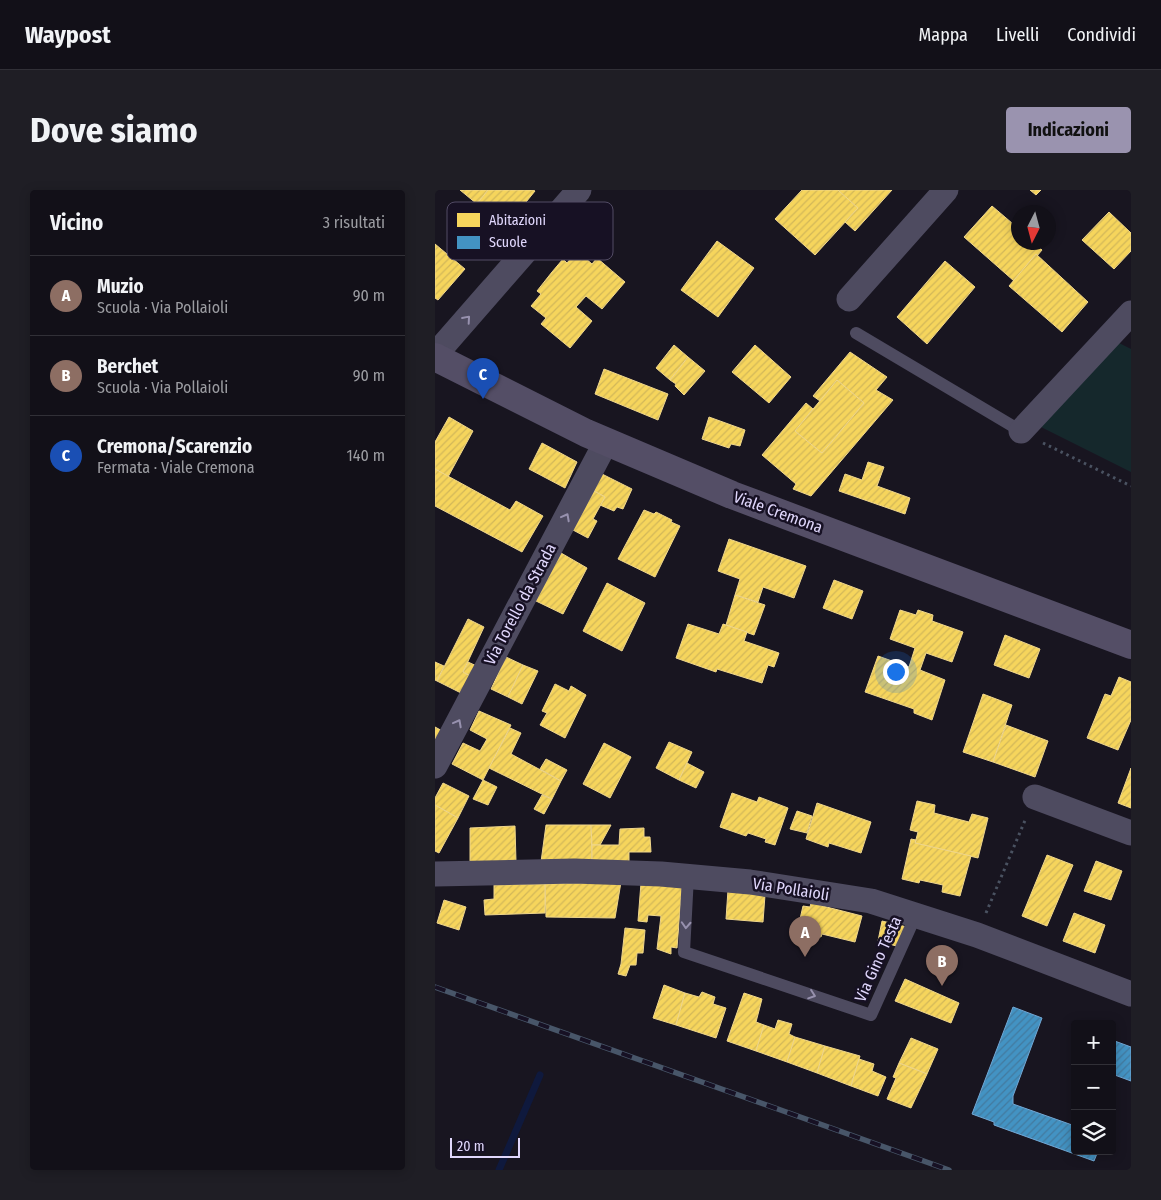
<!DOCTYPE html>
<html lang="it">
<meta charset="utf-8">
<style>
:root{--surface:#121018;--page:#1f1e25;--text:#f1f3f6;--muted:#9c9da2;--line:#313037;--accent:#9a93af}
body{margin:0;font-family:"Fira Sans Condensed",sans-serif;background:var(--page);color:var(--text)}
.controls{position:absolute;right:15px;bottom:15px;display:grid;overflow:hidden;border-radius:5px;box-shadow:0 2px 12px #0003}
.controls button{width:45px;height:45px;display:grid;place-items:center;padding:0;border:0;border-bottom:1px solid var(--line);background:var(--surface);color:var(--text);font:25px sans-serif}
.compass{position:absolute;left:576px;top:15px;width:45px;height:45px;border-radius:50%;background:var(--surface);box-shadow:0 2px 12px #0003;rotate:186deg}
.scale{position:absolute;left:15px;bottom:12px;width:70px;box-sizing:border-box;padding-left:5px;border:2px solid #e0d7fc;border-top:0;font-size:14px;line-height:18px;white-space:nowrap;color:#e0d7fc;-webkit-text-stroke:4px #171124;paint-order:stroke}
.you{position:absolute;left:460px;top:481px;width:18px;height:18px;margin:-12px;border:4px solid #fff;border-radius:50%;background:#1a73e8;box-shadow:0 0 0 8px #1a73e833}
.badge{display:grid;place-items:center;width:32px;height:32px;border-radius:50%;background:var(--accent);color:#fff;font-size:16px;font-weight:700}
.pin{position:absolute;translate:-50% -41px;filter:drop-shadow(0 1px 2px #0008)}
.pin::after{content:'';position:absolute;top:26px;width:18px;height:15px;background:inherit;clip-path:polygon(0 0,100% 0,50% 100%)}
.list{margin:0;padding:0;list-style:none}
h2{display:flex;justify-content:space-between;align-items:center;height:65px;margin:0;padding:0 20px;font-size:21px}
h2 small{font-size:16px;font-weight:400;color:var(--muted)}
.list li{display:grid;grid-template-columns:32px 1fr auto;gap:15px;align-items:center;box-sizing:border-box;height:80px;padding:0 20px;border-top:1px solid var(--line)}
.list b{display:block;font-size:19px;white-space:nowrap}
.list p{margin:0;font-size:16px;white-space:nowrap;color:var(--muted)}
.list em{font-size:16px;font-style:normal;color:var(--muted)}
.icon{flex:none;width:28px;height:28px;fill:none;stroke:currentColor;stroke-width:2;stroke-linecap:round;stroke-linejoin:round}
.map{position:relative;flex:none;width:696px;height:980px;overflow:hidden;border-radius:5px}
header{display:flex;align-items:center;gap:30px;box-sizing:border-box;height:70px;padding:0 25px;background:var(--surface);border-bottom:1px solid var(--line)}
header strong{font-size:24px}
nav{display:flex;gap:28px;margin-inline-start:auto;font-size:18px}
.intro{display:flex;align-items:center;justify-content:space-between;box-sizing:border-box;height:120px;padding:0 30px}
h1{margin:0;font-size:35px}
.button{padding:12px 22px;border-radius:5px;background:var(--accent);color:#111;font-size:18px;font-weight:700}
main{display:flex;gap:30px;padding:0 30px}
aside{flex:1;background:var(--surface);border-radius:5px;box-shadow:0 2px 12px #0003}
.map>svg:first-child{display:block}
.green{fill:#15282c}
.homes{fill:url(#homes-hatch);stroke:#efd68c}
.schools{fill:url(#schools-hatch);stroke:#72a7d4}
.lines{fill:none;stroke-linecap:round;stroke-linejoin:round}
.stream{stroke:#0f193d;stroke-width:7}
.path{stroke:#4a5261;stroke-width:3;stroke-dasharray:2.5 4;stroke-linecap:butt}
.lane{stroke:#4e4b60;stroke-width:12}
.street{stroke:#4e4b60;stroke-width:25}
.secondary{stroke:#544e66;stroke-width:28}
.rail-casing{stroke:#485669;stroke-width:5.5}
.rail{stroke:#171124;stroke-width:4;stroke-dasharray:11;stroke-linecap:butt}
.oneway{stroke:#9791ae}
.labels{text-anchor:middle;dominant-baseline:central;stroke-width:5;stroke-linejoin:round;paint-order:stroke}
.street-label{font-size:16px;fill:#e0d7fc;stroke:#171124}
.key{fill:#171124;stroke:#534c65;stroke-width:1}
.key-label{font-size:14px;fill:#e0d7fc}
</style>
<header>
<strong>Waypost</strong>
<nav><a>Mappa</a><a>Livelli</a><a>Condividi</a></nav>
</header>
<div class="intro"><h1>Dove siamo</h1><a class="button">Indicazioni</a></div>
<main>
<aside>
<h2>Vicino<small>3 risultati</small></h2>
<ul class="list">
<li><span class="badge" style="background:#8d6e63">A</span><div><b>Muzio</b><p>Scuola · Via Pollaioli</p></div><em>90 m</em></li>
<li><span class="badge" style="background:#8d6e63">B</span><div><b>Berchet</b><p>Scuola · Via Pollaioli</p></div><em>90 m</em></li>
<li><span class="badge" style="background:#1a4fb4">C</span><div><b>Cremona/Scarenzio</b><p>Fermata · Viale Cremona</p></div><em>140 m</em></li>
</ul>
</aside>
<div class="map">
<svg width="696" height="980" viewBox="0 0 696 980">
<defs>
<pattern id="homes-hatch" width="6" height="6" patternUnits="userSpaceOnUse" patternTransform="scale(1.25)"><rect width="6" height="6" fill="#f6d55c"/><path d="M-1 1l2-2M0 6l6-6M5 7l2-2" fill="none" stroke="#d2b759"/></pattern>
<pattern id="schools-hatch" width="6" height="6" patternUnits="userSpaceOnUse" patternTransform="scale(1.25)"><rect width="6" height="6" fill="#4393c3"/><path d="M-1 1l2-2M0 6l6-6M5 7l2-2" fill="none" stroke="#437a9f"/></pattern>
</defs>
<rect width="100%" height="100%" fill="#181520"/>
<!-- green -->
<polygon class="green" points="676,149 696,159 696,282 606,237"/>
<!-- homes -->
<g class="homes">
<polygon points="25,0 53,0 42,14"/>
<polygon points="53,0 98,0 100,1 70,38 42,14"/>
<polygon points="367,0 403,0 423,18 380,65 340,29"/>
<polygon points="403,0 457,0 420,41 410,32 423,18"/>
<polygon points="595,0 606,0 601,5"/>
<polygon points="557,16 584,39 584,52 599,52 607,60 602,66 601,64 579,91 529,47"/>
<polygon points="674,22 696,43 696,61 679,79 647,50"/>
<polygon points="282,51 319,78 283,127 246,100"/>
<polygon points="0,54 30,79 3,110 0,108"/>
<polygon points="142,61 157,74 162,68 190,92 167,119 151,106 141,117 157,131 135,158 106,134 111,128 96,116 106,104 102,101 117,82 128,69 132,73"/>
<polygon points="601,64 653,112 627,142 574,96"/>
<polygon points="510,71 540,97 492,154 462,127"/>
<polygon points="239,155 253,167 235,190 221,178"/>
<polygon points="320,155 356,187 334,213 297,182"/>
<polygon points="415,162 452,187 441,200 458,210 376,306 358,299 361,294 327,265 371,213 378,219 360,241 387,263 429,213 402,190 385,211 378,206"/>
<polygon points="253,167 270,181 249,205 240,196 241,194 235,190"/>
<polygon points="169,179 233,204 223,230 160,204"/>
<polygon points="402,190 429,213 387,263 360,241"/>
<polygon points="14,227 38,241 13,287 0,279 0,252"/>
<polygon points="274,227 310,240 305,256 296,254 294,258 267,249"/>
<polygon points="107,253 142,272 130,298 94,279"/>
<polygon points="433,272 449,277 442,296 475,308 470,324 404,301 410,284 427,290"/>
<polygon points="0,279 75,320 81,311 108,326 87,362 0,316"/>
<polygon points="167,284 197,299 188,319 182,317 179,321 165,315 170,307 159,301"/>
<polygon points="159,301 170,307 158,329 162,331 153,348 138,340"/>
<polygon points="209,320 219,324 221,322 237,330 236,332 245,336 220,387 183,369"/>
<polygon points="294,349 371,376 359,408 328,397 323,412 300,405 305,389 283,381"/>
<polygon points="126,363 152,378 128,424 101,411"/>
<polygon points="399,390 428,401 417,429 388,418"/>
<polygon points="172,393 210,413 187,461 148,441"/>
<polygon points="300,405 330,415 319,445 291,435"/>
<polygon points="465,420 481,425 483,420 498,425 497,431 528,442 517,472 491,463 485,480 510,490 497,530 479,523 479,519 430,502 443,466 474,477 480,458 455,449"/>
<polygon points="33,429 49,437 28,482 41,489 32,506 2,491"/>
<polygon points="253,434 284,444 288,434 312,442 309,451 344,463 339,477 333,475 327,493 282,479 281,482 241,468"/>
<polygon points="570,445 605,459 594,488 559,475"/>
<polygon points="71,467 88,475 73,507 56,499"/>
<polygon points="0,472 9,476 2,491 0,490"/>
<polygon points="33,472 46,478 41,489 28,482"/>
<polygon points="88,475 103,481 87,514 73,507"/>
<polygon points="684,487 696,492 696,530 683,560 652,548 670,504 676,506"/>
<polygon points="120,494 134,501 136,496 151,505 130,548 105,535 112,523 107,521"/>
<polygon points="548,504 577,515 558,572 528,562"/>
<polygon points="44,521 76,535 48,590 17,574 28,553 45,561 52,549 35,540"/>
<polygon points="571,535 613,551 600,587 558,572"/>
<polygon points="0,537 13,544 0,563"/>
<polygon points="75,538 86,543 76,564 126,591 117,609 54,578"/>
<polygon points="234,552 257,562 244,590 221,578"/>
<polygon points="169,553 196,567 175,608 148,594"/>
<polygon points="111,569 132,580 126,591 105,579"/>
<polygon points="252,573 269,582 261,598 244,590"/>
<polygon points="696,578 696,618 683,613"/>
<polygon points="48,590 62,597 53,615 38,609"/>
<polygon points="8,593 34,606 23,628 0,615 0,608"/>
<polygon points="297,603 322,612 324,607 353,618 340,655 330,652 331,649 313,643 311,646 285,637"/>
<polygon points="107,605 117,609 109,624 99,619"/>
<polygon points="482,611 500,615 499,623 534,632 537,624 553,628 543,668 480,653 483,642 475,640"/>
<polygon points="382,613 436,632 426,663 394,653 393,657 371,649"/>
<polygon points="0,615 23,628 4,663 0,661"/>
<polygon points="362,621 377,626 372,643 355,639"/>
<polygon points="111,635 156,635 157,672 106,672"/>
<polygon points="156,635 176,635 165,655 157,655"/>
<polygon points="80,636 81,672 35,673 35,638"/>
<polygon points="209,638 209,647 215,647 216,662 194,662 194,673 157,672 157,655 184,655 185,639"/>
<polygon points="476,649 481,650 480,653 536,666 525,706 507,702 508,695 485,690 484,693 467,689"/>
<polygon points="612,665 638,675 612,736 587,726"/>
<polygon points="661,671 687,681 676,710 649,701"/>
<polygon points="186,692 180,728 111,727 110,694"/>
<polygon points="206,693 247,696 242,758 236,757 236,764 222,759 226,726 213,725 212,732 203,731"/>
<polygon points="110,694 110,723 50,725 49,710 59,709 59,695"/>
<polygon points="293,700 330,705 328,732 291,729"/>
<polygon points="9,710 31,717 24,740 2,733"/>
<polygon points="376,713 427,726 420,752 387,744 386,747 362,742 368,716 375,717"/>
<polygon points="639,723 670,735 660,763 628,751"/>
<polygon points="447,731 472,737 465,757 443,751"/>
<polygon points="190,738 210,740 208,763 202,763 201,775 195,775 191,786 183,784 186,774"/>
<polygon points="470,789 524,813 516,833 460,811"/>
<polygon points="229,795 250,803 241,835 218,828"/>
<polygon points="267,802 280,807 278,814 291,818 281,848 241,835 250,803 264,807"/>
<polygon points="309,803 327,809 321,832 329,835 321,861 292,851"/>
<polygon points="343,830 357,834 354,844 360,847 352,872 321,861 329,835 340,839"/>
<polygon points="360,847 390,856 382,883 352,872"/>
<polygon points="476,848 503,859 492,884 464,873"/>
<polygon points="390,856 425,866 416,896 382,883"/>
<polygon points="424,869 439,874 437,881 451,887 443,906 416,896"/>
<polygon points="464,873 492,884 476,918 452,909 461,888 458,887"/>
</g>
<!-- schools -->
<g class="schools">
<polygon points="578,817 607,828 578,906 578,914 640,936 640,961 663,961 659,971 559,935 559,932 537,924"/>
<polygon points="677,850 696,857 696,891 677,884"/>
</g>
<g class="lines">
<!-- stream -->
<polyline class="stream" points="64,980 105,885"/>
<!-- path -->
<g class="path">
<polyline points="608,253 696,296"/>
<polyline points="551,723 591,628"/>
</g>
<!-- lane -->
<g class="lane">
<polyline points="421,143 586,241"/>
<polyline points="253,686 249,762 436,825 481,725"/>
</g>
<!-- street -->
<g class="street">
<polyline points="414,109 511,0"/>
<polyline points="0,165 144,0"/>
<polyline points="586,241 696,123"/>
<polyline points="0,576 171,252"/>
<polyline points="600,607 696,643"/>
<polyline points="0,684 139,681 226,684 315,692 436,711 542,745 696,804"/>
</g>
<!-- secondary -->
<polyline class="secondary" points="0,167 151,243 297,305 696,455"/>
<!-- rail casing -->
<g class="rail-casing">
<polyline id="rail" points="0,797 514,980"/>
</g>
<!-- rail -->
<use href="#rail" class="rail"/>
</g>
<!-- one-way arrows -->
<defs><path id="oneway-chevron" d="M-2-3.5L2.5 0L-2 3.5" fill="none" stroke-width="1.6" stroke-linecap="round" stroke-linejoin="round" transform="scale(1.25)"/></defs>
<g class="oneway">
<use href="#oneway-chevron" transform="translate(32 129) rotate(-49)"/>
<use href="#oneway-chevron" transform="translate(131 327) rotate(-62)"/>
<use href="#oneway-chevron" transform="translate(23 533) rotate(-62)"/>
<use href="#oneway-chevron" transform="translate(251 735) rotate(93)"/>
<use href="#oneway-chevron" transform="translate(377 805) rotate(19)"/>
</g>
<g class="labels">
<!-- street labels -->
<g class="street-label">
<text transform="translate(343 322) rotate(20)">Viale Cremona</text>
<text transform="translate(85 414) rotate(-62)">Via Torello da Strada</text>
<text transform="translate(356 699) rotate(9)">Via Pollaioli</text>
<text transform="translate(443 769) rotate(-66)">Via Gino Testa</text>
</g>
</g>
<!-- legend -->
<rect x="12" y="12" width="166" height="58" rx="8" class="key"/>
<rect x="22" y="23" width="23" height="14" fill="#f6d55c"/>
<rect x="22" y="46" width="23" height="13" fill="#4393c3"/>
<g class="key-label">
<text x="54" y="35">Abitazioni</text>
<text x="54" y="57">Scuole</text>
</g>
</svg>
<div class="controls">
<button>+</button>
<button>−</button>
<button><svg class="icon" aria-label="layers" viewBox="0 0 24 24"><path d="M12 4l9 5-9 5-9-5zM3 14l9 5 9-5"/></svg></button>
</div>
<svg class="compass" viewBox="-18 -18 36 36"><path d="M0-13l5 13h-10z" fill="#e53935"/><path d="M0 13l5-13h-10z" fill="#9c9da2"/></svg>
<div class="scale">20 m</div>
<div class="you"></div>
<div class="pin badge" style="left:370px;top:767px;background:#8d6e63">A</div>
<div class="pin badge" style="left:507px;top:796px;background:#8d6e63">B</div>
<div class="pin badge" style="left:48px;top:209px;background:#1a4fb4">C</div>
</div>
</main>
